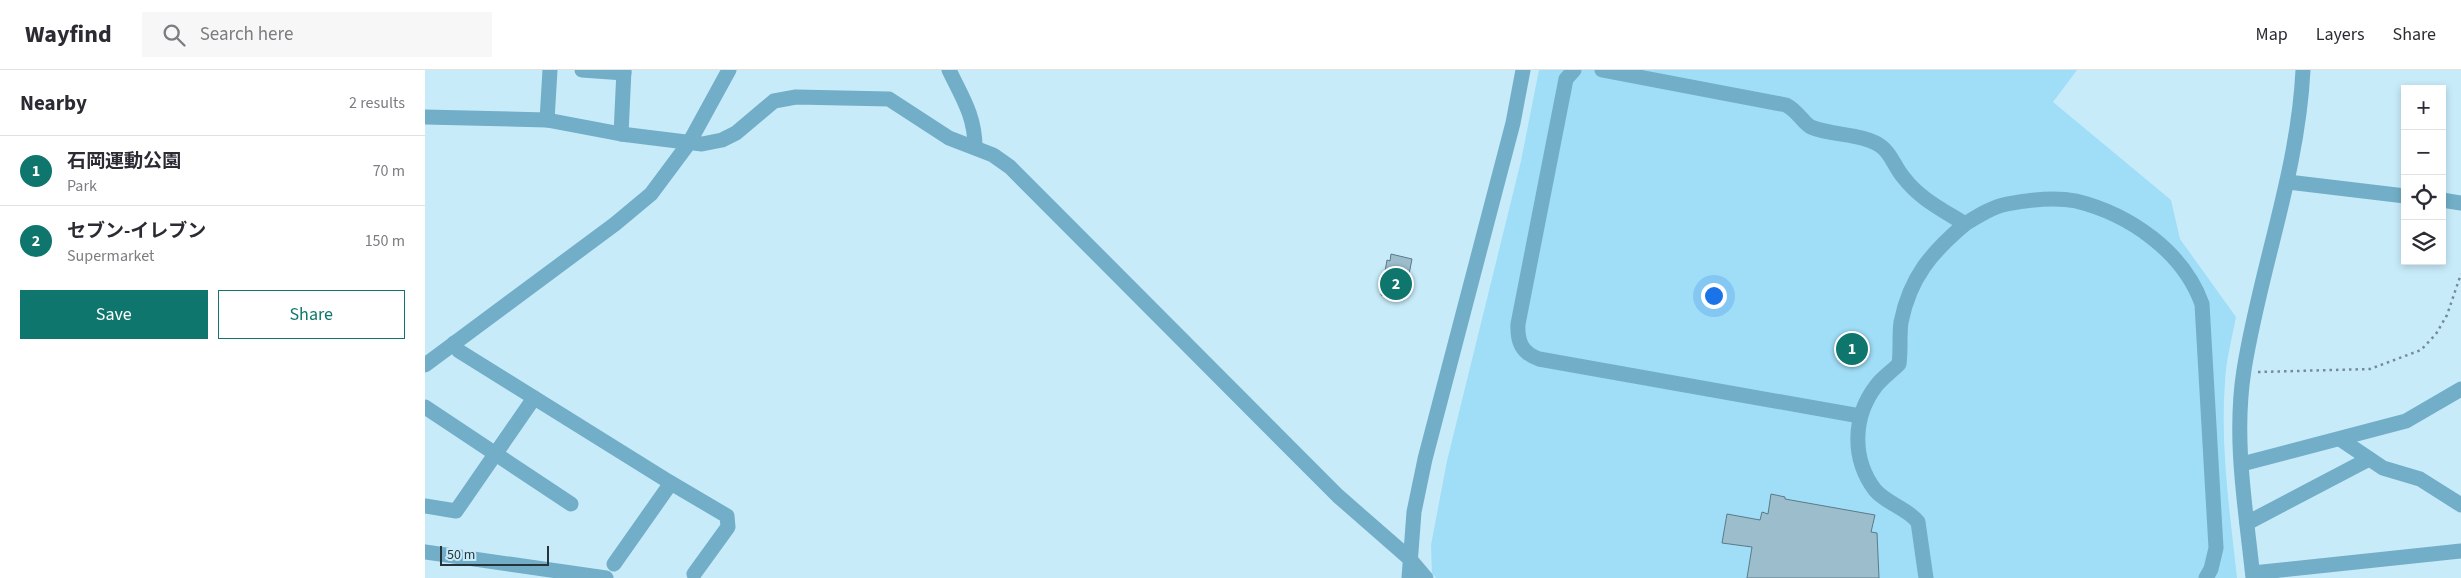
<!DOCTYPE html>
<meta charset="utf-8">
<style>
:root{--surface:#fff;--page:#f7f7f7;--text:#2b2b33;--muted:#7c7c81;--line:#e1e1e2;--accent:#0f766e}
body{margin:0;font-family:"Source Sans 3","Noto Sans JP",sans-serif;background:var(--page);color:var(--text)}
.controls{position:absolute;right:15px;top:15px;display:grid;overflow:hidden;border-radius:0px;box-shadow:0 2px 8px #0003}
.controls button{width:45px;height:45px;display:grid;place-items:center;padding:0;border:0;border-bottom:1px solid var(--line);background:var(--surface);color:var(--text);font:25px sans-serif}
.scale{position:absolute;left:15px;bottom:12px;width:109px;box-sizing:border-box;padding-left:5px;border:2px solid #26343a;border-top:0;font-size:14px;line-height:18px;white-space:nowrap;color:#26343a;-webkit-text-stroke:4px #c8ebfa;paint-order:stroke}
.you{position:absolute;left:1288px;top:225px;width:18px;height:18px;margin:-12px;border:4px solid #fff;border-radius:50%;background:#1a73e8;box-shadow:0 0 0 8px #1a73e833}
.badge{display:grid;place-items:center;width:32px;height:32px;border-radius:50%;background:var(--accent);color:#fff;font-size:16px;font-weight:700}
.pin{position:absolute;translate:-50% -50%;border:2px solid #fff;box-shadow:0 1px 5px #0006}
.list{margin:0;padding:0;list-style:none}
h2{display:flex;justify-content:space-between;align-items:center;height:65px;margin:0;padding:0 20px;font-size:21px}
h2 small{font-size:16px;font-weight:400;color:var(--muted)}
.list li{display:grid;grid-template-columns:32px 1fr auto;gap:15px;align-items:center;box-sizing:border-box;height:70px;padding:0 20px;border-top:1px solid var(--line)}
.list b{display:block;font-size:19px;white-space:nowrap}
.list p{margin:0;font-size:16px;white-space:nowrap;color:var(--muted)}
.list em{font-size:16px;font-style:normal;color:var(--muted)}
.actions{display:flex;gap:10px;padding:15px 20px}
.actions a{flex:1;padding:11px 0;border:1px solid var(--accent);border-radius:0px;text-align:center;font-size:18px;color:var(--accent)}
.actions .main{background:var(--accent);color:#fff}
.icon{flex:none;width:28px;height:28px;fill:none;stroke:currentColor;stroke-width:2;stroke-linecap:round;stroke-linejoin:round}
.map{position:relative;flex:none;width:2036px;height:508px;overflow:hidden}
header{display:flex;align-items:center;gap:30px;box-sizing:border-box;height:70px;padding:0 25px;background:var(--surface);border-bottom:1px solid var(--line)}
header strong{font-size:24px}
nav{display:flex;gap:28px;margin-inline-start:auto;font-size:18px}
.search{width:350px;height:45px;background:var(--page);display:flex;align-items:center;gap:12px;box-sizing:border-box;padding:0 18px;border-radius:0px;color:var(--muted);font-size:19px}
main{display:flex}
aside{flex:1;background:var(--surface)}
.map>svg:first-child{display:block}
.green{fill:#a0ddf7}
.building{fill:#9cbdcc;stroke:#5a7a88}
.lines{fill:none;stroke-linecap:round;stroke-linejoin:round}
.path{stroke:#748c97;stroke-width:2.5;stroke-dasharray:2.5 4;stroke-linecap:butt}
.minor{stroke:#72aec8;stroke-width:15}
</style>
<header>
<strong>Wayfind</strong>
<div class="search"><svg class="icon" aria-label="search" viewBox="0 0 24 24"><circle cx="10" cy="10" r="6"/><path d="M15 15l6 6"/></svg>Search here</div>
<nav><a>Map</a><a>Layers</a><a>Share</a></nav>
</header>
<main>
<aside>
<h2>Nearby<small>2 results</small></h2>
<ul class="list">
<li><span class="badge">1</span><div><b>石岡運動公園</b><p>Park</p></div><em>70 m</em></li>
<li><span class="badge">2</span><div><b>セブン-イレブン</b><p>Supermarket</p></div><em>150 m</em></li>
</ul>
<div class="actions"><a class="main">Save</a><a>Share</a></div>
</aside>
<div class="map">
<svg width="2036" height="508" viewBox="0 0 2036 508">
<rect width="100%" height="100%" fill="#c8ebfa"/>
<!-- green -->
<path class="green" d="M1114 0H1652L1628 32 1746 130 1755 169 1811 247C1807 268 1801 290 1800 312 1795 377 1805 443 1812 508H1011L1007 504 1006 475 1022 391 1096 91Z"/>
<!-- building -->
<g class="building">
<polygon points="966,184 987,189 979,230 956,225 962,190 965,191"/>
<polygon points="1346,424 1360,427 1360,429 1450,445 1446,462 1452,463 1454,508 1322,508 1327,477 1297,473 1302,444 1335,450 1337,442 1343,444"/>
</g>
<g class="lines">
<!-- path -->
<polyline class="path" points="1833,302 1945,299 1996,280 2011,264 2022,245 2036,204"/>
<!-- minor -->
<g class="minor">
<polyline points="157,0 199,3"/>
<path d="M524 0C537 27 550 46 550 77"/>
<path d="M1149 0 1141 9 1093 254C1092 272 1097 283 1114 289L1435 346"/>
<path d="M1177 0 1361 35C1373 41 1379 54 1386 57 1406 66 1440 63 1457 77 1467 85 1470 98 1479 108 1495 129 1518 140 1540 154 1553 146 1567 137 1582 134 1603 130 1630 127 1651 131 1704 144 1758 181 1777 234L1791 478 1786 499 1781 508"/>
<polyline points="0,47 122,50 196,64 277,74 297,70 311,63 349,31 371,27 464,29 524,68 568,85 585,97 913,426 984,488 1001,508"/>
<polyline points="122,50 125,0"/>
<polyline points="196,64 199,0"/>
<polyline points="1863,112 1980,126"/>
<polyline points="2017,130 2036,133"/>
<polyline points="29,273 34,281 246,413 189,494"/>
<polyline points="0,295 190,154 226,124 264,73 304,0"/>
<polyline points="0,337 146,434"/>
<polyline points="1915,369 1958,398 1995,409 2036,435"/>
<polyline points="1817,394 1981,351 2036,319"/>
<polyline points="246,413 302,446 303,457 269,504"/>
<polyline points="0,436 31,441 109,328"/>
<polyline points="1822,453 1944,389"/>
<polyline points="0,482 181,508"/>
<polyline points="1828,503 2036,481"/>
<polyline points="984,508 989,442 1000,389 1088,53 1098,0"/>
<path d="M1501 508 1493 452C1482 438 1462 434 1450 420 1426 388 1428 346 1451 316 1457 308 1467 301 1474 294 1476 280 1474 266 1476 252 1485 207 1507 182 1540 154"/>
<path d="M1828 508C1821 440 1808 369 1819 300 1835 199 1873 103 1878 0"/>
</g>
</g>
</svg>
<div class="controls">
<button>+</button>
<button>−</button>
<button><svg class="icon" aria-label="locate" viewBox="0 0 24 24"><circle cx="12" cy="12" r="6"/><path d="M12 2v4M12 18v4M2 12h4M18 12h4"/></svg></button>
<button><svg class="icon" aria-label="layers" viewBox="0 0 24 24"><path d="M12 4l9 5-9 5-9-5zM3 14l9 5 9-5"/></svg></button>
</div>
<div class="scale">50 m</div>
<div class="you"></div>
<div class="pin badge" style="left:1427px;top:279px">1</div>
<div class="pin badge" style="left:971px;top:214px">2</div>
</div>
</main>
